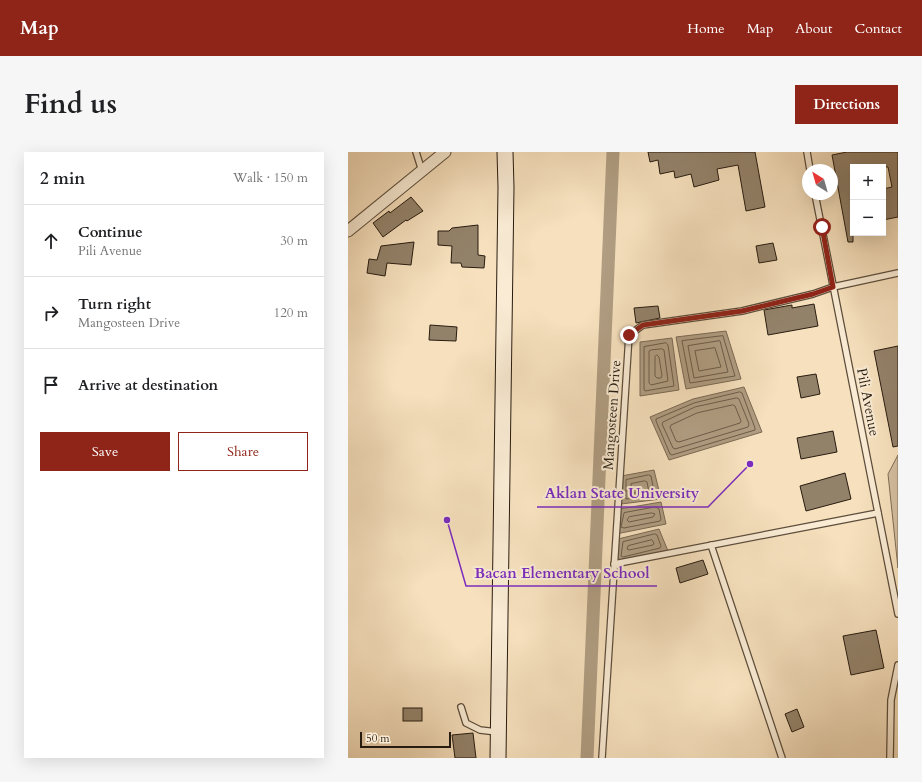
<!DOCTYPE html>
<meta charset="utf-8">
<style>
:root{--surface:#fff;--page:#f6f6f6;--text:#202124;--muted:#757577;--line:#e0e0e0;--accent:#8f2418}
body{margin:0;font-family:Cardo,serif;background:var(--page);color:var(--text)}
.controls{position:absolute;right:12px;top:12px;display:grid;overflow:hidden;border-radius:0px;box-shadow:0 4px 16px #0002}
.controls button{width:36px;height:36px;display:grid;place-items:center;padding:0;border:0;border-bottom:1px solid var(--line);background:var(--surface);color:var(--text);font:20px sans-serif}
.compass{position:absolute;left:454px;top:12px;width:36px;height:36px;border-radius:50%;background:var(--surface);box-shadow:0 4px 16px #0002;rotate:323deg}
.scale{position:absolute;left:12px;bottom:10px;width:91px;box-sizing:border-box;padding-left:4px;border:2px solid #281c10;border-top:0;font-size:11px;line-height:14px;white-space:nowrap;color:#281c10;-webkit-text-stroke:3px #f9ebd4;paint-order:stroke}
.stop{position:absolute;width:12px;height:12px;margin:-9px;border:3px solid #8f2418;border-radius:50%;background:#fff}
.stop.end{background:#8f2418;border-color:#fff;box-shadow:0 1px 4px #0008}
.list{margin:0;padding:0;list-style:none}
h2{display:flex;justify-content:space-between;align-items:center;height:52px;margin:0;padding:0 16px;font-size:17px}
h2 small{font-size:13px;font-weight:400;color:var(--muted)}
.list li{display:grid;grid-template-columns:26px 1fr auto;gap:12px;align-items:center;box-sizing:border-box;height:72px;padding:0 16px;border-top:1px solid var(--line)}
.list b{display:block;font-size:15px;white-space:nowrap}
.list p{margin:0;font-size:13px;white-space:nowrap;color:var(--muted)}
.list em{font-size:13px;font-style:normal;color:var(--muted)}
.actions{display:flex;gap:8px;padding:12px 16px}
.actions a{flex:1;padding:9px 0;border:1px solid var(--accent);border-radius:0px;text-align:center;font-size:14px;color:var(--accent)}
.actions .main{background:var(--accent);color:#fff}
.icon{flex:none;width:22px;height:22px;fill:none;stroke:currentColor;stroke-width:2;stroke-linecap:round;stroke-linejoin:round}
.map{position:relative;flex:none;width:550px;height:606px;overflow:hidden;border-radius:0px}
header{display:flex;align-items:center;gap:24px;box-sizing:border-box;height:56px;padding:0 20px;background:var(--accent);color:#fff}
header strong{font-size:19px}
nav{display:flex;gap:22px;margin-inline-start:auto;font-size:14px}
.intro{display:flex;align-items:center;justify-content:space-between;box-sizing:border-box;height:96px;padding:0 24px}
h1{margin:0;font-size:28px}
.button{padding:10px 18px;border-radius:0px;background:var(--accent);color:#fff;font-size:14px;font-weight:700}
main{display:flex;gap:24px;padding:0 24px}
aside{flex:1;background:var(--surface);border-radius:0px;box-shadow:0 4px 16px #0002}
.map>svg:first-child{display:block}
.green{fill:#d3bfa0;stroke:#7e6e58}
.water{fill:#b09d82;stroke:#7a6954}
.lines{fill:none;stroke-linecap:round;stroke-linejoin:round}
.shore{stroke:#6c5c49;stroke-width:1}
.canal{stroke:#b09d82;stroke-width:13}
.building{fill:#93826a;stroke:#281c10}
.service-casing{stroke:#5c4d3b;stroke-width:8}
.minor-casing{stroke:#5c4d3b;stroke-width:13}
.secondary-casing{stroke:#281c10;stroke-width:17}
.service{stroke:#f9ebd4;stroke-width:5.5}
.minor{stroke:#f9ebd4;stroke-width:11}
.secondary{stroke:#f9ebd4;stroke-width:15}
.route{stroke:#8f2418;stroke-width:5}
.labels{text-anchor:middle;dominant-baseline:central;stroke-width:4;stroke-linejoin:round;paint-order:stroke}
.street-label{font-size:14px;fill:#281c10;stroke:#f9ebd4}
.leader{fill:none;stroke:#7b2cbf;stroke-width:1.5}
.callout-dot{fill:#7b2cbf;stroke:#f9ebd4;stroke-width:1.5}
.callout-label{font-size:15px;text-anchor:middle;font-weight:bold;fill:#7b2cbf;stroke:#f9ebd4;stroke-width:4;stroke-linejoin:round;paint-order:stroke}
</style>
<header>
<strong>Map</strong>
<nav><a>Home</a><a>Map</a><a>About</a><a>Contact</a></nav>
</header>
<div class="intro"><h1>Find us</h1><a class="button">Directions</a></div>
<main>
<aside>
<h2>2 min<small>Walk · 150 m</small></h2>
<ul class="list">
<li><svg class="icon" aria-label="ahead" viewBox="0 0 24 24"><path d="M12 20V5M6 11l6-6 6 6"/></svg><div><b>Continue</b><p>Pili Avenue</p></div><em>30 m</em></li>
<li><svg class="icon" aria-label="right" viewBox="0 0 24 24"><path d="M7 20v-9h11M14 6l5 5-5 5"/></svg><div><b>Turn right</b><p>Mangosteen Drive</p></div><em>120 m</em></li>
<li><svg class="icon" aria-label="arrive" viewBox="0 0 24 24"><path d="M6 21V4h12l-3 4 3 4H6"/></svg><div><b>Arrive at destination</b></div></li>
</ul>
<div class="actions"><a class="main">Save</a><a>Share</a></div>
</aside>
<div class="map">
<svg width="550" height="606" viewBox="0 0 550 606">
<rect width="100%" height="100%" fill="#f6e0bd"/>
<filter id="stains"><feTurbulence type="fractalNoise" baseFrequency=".005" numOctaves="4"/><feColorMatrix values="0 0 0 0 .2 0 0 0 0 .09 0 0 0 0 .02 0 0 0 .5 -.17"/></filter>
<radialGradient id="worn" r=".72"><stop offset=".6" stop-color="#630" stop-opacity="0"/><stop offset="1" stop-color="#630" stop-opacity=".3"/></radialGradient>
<!-- green -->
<polygon class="green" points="550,303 550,416 540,322"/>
<!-- water -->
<g class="water">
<polygon points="378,179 393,227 338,237 328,185"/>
<polygon points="324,186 331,238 292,244 292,190"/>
<polygon points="396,235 414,280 321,308 302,265 345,247"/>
<polygon points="306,318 313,347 273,352 273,324"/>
<polygon points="313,350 318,372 268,382 272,357"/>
<polygon points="311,377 320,399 268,410 270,387"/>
</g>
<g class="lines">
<!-- shore -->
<g class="shore">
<polygon points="375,184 387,224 342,231 334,189"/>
<polygon points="372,189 380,220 346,226 340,194"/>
<polygon points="318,191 320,193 326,234 297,239 296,237 296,195"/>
<polygon points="367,196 373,215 351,219 347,199"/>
<polygon points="314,197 316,198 320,229 303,233 301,231 301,199 303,198"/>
<polygon points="309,203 311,205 314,224 313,226 309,226 307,224 307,205"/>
<polygon points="392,240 394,241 407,276 407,278 324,303 322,302 308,269 308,267 346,251"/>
<polygon points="389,246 391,247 401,272 400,275 327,297 325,296 314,272 315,270 347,255"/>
<polygon points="385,253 387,254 393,269 392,271 331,290 328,289 322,275 323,273 349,261"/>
<polygon points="301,323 303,324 307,344 278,347 278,328"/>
<polygon points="297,329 299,330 301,340 283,341 283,332"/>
<polygon points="308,355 311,357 313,367 312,369 276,376 273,375 276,361"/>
<polygon points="304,361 307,362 305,365 281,370 279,368 281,365"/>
<polygon points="307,382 309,383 313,394 312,396 275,405 273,404 275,390"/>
<polygon points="304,388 306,391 305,393 281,398 279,397 280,394"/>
</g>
<!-- canal -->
<polyline class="canal" points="239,606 265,0"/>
</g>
<!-- building -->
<g class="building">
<polygon points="300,0 407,0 417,55 398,59 390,13 369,17 371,28 346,35 343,22 327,26 326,19 312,22 310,8 302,10"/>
<polygon points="499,0 550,0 550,65 535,68 535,37 544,35 540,15 505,15 505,90 500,90 484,3"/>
<polygon points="63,45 75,59 59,69 58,68 35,85 25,71 41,59 42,61"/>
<polygon points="130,73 130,103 137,104 136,116 114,115 113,111 103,111 104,94 90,93 90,79 101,79 104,76"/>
<polygon points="66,90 63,113 39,111 37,124 19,121 21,107 29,108 33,94"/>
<polygon points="425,91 429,108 411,111 408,94"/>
<polygon points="466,152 470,174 420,183 416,158 444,153 444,156"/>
<polygon points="310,154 312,166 288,171 286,156"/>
<polygon points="82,173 109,175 108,189 81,188"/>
<polygon points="550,194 550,294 545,295 526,199"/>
<polygon points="468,222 472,242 453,246 449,225"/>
<polygon points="485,279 489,300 453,307 449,286"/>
<polygon points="497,321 503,347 458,359 452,334"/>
<polygon points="355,408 360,422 332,431 328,416"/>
<polygon points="528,478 536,516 503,523 495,484"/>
<rect x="55" y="556" width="19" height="13"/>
<polygon points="449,557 456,575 444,580 437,562"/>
<polygon points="125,581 128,606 107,606 104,583"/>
</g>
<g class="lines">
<!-- service casing -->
<g class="service-casing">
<g id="service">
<polyline points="68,0 74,19"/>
<polyline points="459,0 462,18"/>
<polyline points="467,42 550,462"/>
<polyline points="363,393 434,606"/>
<polyline points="266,412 530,361"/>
<polyline points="113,555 118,571 132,578 149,580"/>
<polyline points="254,606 281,183 295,173 394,159 465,142 485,135 550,121"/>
<polyline points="542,606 543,548 550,513"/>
</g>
</g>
<!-- minor casing -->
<g class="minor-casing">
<polyline id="minor" points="0,79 97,0"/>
</g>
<!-- secondary casing -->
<g class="secondary-casing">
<polyline id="secondary" points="150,606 158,35 157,0"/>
</g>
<!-- service -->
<use href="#service" class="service"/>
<!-- minor -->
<use href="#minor" class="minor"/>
<!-- secondary -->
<use href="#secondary" class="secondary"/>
</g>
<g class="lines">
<!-- route -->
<polyline class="route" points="281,183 295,173 394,159 465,142 485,135 474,75"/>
</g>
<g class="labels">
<!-- street labels -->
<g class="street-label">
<text transform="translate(520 250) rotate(79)">Pili Avenue</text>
<text transform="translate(264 263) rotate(-86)">Mangosteen Drive</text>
</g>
</g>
<!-- callouts -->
<path class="leader" d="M402 312L360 355H189M99 368L118 434H309"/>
<g class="callout-dot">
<circle cx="402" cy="312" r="4"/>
<circle cx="99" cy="368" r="4"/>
</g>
<g class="callout-label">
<text x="274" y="346">Aklan State University</text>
<text x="214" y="426">Bacan Elementary School</text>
</g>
<rect width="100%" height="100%" filter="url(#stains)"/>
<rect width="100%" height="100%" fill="url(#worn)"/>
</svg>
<div class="controls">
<button>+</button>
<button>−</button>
</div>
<svg class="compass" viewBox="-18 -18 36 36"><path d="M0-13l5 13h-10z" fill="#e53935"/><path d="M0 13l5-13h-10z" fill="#757577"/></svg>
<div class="scale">50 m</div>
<div class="stop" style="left:474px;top:75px"></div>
<div class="stop end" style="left:281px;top:183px"></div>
</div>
</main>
